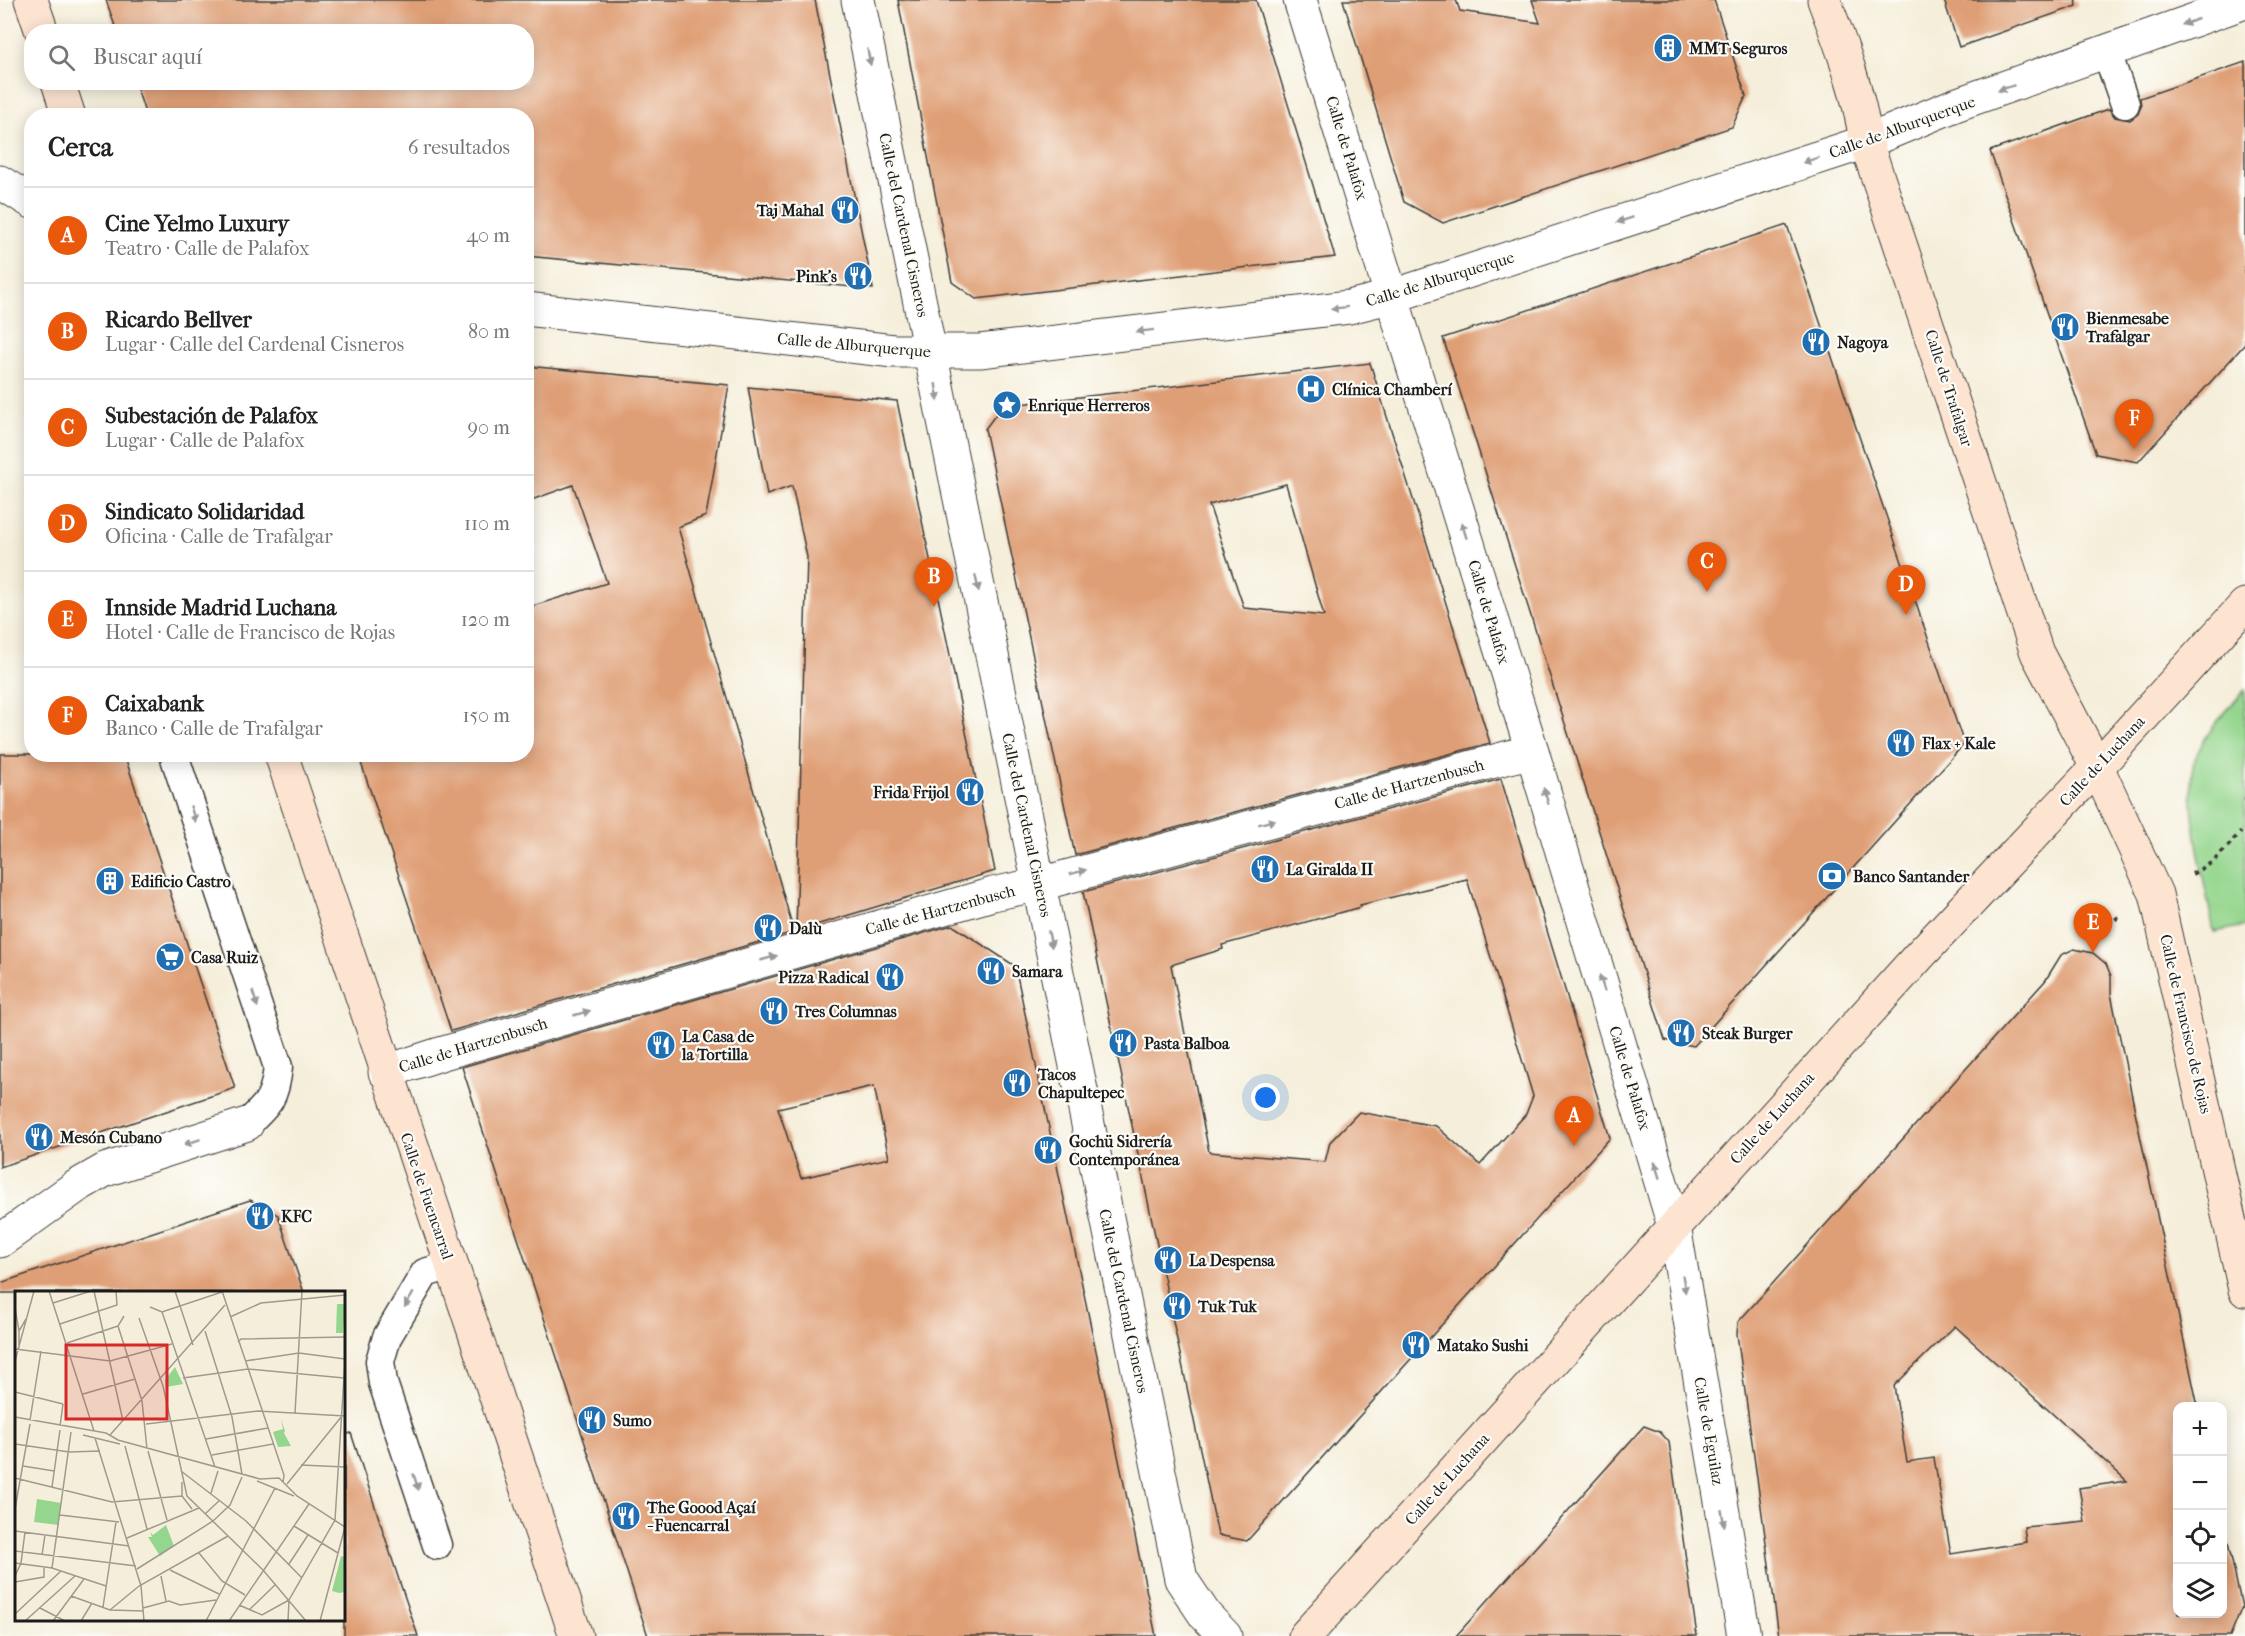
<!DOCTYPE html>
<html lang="es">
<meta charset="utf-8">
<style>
:root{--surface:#fff;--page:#f6f6f6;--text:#222;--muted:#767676;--line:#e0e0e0;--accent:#ea580c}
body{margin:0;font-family:"IM FELL French Canon",serif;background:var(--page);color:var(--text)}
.controls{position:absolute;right:18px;bottom:18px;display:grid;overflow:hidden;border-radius:12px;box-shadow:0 3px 15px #0003}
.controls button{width:54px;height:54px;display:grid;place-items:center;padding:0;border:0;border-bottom:2px solid var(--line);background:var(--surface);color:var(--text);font:30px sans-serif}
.you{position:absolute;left:1266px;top:1098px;width:21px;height:21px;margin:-15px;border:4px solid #fff;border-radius:50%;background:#1a73e8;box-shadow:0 0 0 9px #1a73e833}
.badge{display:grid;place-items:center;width:39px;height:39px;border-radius:50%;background:var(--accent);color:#fff;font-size:20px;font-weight:700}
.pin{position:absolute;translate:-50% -50px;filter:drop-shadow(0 2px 3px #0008)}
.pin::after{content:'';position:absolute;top:32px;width:21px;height:18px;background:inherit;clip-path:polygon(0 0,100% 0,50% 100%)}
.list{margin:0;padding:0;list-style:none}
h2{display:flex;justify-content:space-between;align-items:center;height:78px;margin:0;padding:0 24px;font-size:26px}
h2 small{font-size:20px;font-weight:400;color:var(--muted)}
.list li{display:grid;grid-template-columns:39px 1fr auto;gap:18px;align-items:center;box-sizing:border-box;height:96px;padding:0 24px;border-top:2px solid var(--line)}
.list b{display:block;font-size:22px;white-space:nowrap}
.list p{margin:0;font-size:20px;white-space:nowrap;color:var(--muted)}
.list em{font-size:20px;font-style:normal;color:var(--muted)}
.icon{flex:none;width:33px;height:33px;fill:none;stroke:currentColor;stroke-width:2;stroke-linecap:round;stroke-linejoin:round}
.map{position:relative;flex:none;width:2245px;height:1636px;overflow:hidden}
.search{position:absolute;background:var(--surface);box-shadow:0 3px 15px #0003;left:24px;top:24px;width:510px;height:66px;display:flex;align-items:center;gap:15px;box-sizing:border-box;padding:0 21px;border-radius:24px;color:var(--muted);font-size:22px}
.panel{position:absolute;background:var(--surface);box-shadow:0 3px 15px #0003;left:24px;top:108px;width:510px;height:654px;border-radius:24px}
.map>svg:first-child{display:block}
.green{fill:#94d68e;stroke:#587955;stroke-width:1.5}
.building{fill:#df9f76;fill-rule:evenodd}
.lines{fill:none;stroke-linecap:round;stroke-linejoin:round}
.lane-casing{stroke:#3d3c38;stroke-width:31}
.street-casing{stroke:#3d3c38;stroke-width:35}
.secondary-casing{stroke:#3d3c38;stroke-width:35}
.path{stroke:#3d3c38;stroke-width:4;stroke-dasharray:4.5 4.5;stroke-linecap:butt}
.lane{stroke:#fff;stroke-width:28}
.street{stroke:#fff;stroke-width:33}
.secondary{stroke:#fde4d1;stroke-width:33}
.oneway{fill:#999}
.labels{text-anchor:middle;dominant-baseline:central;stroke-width:4.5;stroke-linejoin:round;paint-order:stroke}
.poi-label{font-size:16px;font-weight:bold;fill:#1c1c1c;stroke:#fdfcf7;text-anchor:start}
.street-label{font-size:16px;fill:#1c1c1c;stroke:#fdfcf7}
.inset-road{fill:none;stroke:#9e9a8e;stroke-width:1.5}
.view{fill:#d62828;fill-opacity:0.15;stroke:#d62828;stroke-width:3}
.inset-edge{fill:none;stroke:#1c1c1c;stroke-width:3}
</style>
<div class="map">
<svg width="2245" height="1636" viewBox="0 0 2245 1636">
<rect width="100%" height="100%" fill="#fdfcf7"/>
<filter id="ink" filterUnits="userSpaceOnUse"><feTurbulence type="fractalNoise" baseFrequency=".0167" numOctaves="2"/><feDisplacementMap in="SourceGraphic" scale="12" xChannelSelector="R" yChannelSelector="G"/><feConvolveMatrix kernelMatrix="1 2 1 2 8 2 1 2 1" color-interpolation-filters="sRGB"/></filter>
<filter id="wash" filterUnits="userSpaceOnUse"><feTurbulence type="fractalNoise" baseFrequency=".008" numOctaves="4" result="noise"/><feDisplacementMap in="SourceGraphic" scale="24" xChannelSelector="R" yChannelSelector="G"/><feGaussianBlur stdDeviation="1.35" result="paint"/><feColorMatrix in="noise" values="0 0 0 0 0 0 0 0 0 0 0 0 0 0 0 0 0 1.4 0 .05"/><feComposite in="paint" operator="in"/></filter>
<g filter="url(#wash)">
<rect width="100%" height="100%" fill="#f5eeda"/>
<!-- green -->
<path class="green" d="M2245 690V926L2214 932C2207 893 2183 796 2194 762 2204 733 2225 712 2245 690Z"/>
<g id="blocks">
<!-- building -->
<g class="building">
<polygon points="106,0 815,0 873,289 526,256 526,116 146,116 135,82 526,82 526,32 117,32"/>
<polygon points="898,0 1256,0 1335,257 976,299 952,282"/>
<polygon points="1343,0 1456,0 1460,11 1540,23 1532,0 1714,0 1746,96 1732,127 1443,223 1404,202"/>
<polygon points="1944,0 2076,0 2077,6 1959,47"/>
<polygon points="2245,62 2245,344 2138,462 2096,454 1990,151 2109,109 2115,117 2130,120 2138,114 2141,106 2140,98"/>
<polygon points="1787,225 1964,744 1694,1046 1665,1040 1443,338"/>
<path d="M1370 363 1490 743 1075 855 985 429 1002 406ZM1286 484 1324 616 1244 608 1209 505Z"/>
<polygon points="526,366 729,385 706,516 678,527 794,932 451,1031 358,754 526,754 526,608 607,583 573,485 526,502"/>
<polygon points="748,387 897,401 995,871 796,931 807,557 792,486 767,495"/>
<polygon points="0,754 124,754 235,1088 0,1167"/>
<path d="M1501 779 1610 1138 1247 1541 1218 1535 1083 892ZM1467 879 1533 1096 1526 1114 1480 1165 1436 1126 1359 1112 1330 1142 1325 1162 1209 1152 1171 965 1223 949 1222 945 1361 907 1360 905Z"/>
<path d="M952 925 1015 966 1156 1636H648L462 1067ZM874 1086 889 1158 801 1178 778 1108Z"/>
<path d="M2074 949 2093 953 2106 964 2111 976V994L2137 1121 2198 1407H2178V1614H2223V1520L2242 1607 2230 1636H1779L1737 1334 1738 1322 2045 981 2061 955ZM1955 1326 2127 1481 2079 1488 2085 1521 2024 1527 2026 1542 1951 1554 1934 1458 1907 1462 1894 1386Z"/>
<polygon points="250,1200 278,1215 304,1293 0,1293 0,1283"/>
<polygon points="1644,1426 1660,1432 1669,1442 1697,1636 1456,1636"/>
<polygon points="351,1433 399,1580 418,1636 344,1636 344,1435"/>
</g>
</g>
</g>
<g filter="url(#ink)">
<use href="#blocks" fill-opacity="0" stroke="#3d3c38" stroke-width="1.5"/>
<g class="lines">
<!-- lane casing -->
<g class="lane-casing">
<g id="lane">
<polyline points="2107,53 2125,104"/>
<path d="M175 758 278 1067C275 1097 269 1104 247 1124"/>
<polyline points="437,1545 383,1383 380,1361 387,1337 425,1273 451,1265"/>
</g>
</g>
<!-- street casing -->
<g class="street-casing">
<g id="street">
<polyline points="858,0 1181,1579 1205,1615 1225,1636"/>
<polyline points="1300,0 1532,751 1674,1226 1744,1636"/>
<polyline points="0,182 32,202"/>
<polyline points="526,309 894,351 980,351 1349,307 1393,296 1866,142 1955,105 2245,2"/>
<polyline points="385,1072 440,1054 993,894 1040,884 1532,751"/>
<polyline points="0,1241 77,1186 105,1170 247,1124"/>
</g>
</g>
<!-- secondary casing -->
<g class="secondary-casing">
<g id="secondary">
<polyline points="31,0 42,32"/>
<path d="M1824 0C1842 47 1859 92 1866 142L2037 653 2097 767 2156 894 2245 1290"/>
<polyline points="58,82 69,116"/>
<polyline points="281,754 576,1636"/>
<polyline points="1305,1636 1918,957 2097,767 2245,605"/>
</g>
</g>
<!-- path -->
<g class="path">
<polyline points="2244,799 2245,799"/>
<polyline points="2192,874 2213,862 2241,832"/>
<polyline points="2100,929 2119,917"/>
</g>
<!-- lane -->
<use href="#lane" class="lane"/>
<!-- street -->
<use href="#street" class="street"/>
<!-- secondary -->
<use href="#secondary" class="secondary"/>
</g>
<!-- one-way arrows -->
<defs><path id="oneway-solid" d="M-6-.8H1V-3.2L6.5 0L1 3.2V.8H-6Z" transform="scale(1.5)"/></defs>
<g class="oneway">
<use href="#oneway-solid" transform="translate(2190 22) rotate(160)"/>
<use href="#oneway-solid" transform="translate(869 57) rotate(79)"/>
<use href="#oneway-solid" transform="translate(2006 88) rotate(161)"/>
<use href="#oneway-solid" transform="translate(1811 160) rotate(162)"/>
<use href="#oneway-solid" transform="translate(1625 220) rotate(162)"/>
<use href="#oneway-solid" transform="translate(1339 308) rotate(173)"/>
<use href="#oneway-solid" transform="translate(1145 331) rotate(173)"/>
<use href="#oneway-solid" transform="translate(937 392) rotate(81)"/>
<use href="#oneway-solid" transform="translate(1464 530) rotate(-107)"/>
<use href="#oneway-solid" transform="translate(977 583) rotate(78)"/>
<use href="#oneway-solid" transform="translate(1546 796) rotate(-107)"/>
<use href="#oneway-solid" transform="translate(193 814) rotate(72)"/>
<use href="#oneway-solid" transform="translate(1267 822) rotate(-15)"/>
<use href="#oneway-solid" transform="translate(1078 872) rotate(-15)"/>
<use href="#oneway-solid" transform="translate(1050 939) rotate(78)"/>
<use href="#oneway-solid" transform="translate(769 958) rotate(-16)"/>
<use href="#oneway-solid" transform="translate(1602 983) rotate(-107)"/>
<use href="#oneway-solid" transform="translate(255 999) rotate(72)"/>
<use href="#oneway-solid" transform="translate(582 1013) rotate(-16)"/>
<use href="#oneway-solid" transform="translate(192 1142) rotate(162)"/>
<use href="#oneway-solid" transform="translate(1657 1170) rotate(-107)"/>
<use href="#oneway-solid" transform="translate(1684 1284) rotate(81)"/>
<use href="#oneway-solid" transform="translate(409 1300) rotate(121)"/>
<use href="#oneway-solid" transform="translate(416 1482) rotate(72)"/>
<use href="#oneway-solid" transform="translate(1723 1518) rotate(80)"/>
</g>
</g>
<!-- icons -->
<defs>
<g id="building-disc" transform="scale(1.5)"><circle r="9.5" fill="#1f6fb2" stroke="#fdfcf7"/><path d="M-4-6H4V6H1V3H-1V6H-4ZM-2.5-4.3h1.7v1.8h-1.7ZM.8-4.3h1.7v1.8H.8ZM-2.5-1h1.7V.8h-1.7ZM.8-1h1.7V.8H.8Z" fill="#fff"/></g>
<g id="restaurant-disc" transform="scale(1.5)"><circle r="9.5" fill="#1f6fb2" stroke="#fdfcf7"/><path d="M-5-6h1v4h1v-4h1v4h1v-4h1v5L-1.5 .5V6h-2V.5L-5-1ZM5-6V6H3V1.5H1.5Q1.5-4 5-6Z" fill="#fff"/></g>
<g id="hospital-disc" transform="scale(1.5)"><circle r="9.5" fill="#1f6fb2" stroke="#fdfcf7"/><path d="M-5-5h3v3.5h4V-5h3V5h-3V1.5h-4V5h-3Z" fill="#fff"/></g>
<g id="sight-disc" transform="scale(1.5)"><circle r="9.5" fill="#1f6fb2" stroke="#fdfcf7"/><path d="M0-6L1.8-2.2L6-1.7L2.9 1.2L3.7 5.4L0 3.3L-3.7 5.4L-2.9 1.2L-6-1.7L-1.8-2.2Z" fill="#fff"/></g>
<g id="bank-disc" transform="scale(1.5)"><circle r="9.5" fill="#1f6fb2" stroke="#fdfcf7"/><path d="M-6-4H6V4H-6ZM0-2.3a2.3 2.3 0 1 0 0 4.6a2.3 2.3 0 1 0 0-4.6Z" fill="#fff"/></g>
<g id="supermarket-disc" transform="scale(1.5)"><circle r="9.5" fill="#1f6fb2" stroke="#fdfcf7"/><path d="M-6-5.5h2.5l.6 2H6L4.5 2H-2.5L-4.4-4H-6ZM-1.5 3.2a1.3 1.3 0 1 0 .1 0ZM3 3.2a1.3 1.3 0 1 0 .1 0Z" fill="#fff"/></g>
</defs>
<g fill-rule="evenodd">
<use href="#building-disc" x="1668" y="48"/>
<use href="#restaurant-disc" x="845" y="210"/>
<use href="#restaurant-disc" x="858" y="276"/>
<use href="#restaurant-disc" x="2065" y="327"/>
<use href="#restaurant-disc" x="1816" y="342"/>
<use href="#hospital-disc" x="1311" y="389"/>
<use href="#sight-disc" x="1007" y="405"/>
<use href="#restaurant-disc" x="1901" y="743"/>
<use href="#restaurant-disc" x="970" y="792"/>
<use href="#restaurant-disc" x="1265" y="869"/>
<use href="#bank-disc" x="1832" y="876"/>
<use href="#building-disc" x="110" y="881"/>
<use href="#restaurant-disc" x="768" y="928"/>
<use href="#supermarket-disc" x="170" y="957"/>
<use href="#restaurant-disc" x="991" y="971"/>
<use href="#restaurant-disc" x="890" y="977"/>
<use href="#restaurant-disc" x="774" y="1011"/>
<use href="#restaurant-disc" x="1681" y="1033"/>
<use href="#restaurant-disc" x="1123" y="1043"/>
<use href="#restaurant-disc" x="661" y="1045"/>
<use href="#restaurant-disc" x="1017" y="1083"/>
<use href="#restaurant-disc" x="39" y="1137"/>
<use href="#restaurant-disc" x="1048" y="1150"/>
<use href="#restaurant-disc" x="260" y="1216"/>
<use href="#restaurant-disc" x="1168" y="1260"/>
<use href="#restaurant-disc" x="1177" y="1306"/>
<use href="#restaurant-disc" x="1416" y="1345"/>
<use href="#restaurant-disc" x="592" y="1420"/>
<use href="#restaurant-disc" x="626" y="1516"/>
</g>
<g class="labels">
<!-- poi labels -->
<g class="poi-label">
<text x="1689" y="48">MMT Seguros</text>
<text x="824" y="210" text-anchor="end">Taj Mahal</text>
<text x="837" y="276" text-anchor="end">Pink's</text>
<text x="2086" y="318">Bienmesabe<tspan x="2086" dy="18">Trafalgar</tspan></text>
<text x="1837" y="342">Nagoya</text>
<text x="1332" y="389">Clínica Chamberí</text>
<text x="1028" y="405">Enrique Herreros</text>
<text x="1922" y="743">Flax + Kale</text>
<text x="949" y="792" text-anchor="end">Frida Frijol</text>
<text x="1286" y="869">La Giralda II</text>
<text x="1853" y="876">Banco Santander</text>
<text x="131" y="881">Edificio Castro</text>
<text x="789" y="928">Dalù</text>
<text x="191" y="957">Casa Ruiz</text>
<text x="1012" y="971">Samara</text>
<text x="869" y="977" text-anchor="end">Pizza Radical</text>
<text x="795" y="1011">Tres Columnas</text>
<text x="1702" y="1033">Steak Burger</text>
<text x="682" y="1036">La Casa de<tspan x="682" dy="18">la Tortilla</tspan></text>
<text x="1144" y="1043">Pasta Balboa</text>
<text x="1038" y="1074">Tacos<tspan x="1038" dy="18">Chapultepec</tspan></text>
<text x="60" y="1137">Mesón Cubano</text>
<text x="1069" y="1141">Gochü Sidrería<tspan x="1069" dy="18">Contemporánea</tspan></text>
<text x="281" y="1216">KFC</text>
<text x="1189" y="1260">La Despensa</text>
<text x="1198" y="1306">Tuk Tuk</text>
<text x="1437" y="1345">Matako Sushi</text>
<text x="613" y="1420">Sumo</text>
<text x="647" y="1507">The Goood Açaí<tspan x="647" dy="18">- Fuencarral</tspan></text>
</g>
<!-- street labels -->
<g class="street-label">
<text transform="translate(1902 127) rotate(-20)">Calle de Alburquerque</text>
<text transform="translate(1347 148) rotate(73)">Calle de Palafox</text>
<text transform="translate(904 225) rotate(78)">Calle del Cardenal Cisneros</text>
<text transform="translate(1440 279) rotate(-17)">Calle de Alburquerque</text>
<text transform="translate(854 345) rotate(5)">Calle de Alburquerque</text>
<text transform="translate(1949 388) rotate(72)">Calle de Trafalgar</text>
<text transform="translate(1489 612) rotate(73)">Calle de Palafox</text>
<text transform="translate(2102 761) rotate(-47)">Calle de Luchana</text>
<text transform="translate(1409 784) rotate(-15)">Calle de Hartzenbusch</text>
<text transform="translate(1027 825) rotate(78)">Calle del Cardenal Cisneros</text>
<text transform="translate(940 910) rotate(-15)">Calle de Hartzenbusch</text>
<text transform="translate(2186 1024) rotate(77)">Calle de Francisco de Rojas</text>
<text transform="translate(473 1045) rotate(-17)">Calle de Hartzenbusch</text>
<text transform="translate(1630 1078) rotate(73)">Calle de Palafox</text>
<text transform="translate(1772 1118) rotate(-48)">Calle de Luchana</text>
<text transform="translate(427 1196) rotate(71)">Calle de Fuencarral</text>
<text transform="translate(1124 1301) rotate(78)">Calle del Cardenal Cisneros</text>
<text transform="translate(1709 1431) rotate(80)">Calle de Eguilaz</text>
<text transform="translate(1447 1479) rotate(-48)">Calle de Luchana</text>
</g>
</g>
<!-- overview -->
<g transform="translate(15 1291)">
<rect width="330" height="330" fill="#f5eeda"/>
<path d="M322 13H330L328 42H321ZM160 76 168 93 151 96 150 89ZM266 128 270 140 269 142 276 155 263 156 258 141 268 138ZM22 208 46 212 43 234 19 231ZM151 234 159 255 145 265 133 246H137L135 241 138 244ZM326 265 330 266V301L324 302 317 300Z" fill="#94d68e"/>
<path class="inset-road" d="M34 0 79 140M79 0 108 130M160 0 178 54M207 0 269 184 268 192M38 12 76 0M135 16 147 21 207 1M0 17 4 40M147 21 200 176M109 25 103 35 127 110 132 158M215 26 246 12 330 4M124 27 148 95 172 205 248 279 291 330M45 33 102 14 101 0M190 40 217 126 227 183M223 51 226 48 330 46M52 52 103 35M4 57V40L11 28M0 58 95 70 157 53M0 70 19 0M230 70 284 62 330 68M168 87 233 78 329 87M0 101 48 113M68 103 120 88M280 122 287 0M0 126 91 142 103 149 245 188 264 187 282 205 330 236M15 129 26 60M131 133 243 120 330 125M45 135 48 113M68 144 105 153M95 144 210 14M80 147 126 295 129 330M191 148 253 137M0 153 54 161 85 160M110 155 132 238M133 160 152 229M197 164 258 153M286 174 330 176M8 175 39 180M166 180 231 230 287 287M0 187 97 211 167 205M242 190 279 205M167 191V205L177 218M272 193 327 125M37 196 45 139M196 202 203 180M0 218 15 133M190 223 205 209M45 224 104 231M279 235 323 262M0 240 114 255M112 247 184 217M0 260 121 275M184 262 207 290 230 304M27 264 30 244M0 272 37 277 91 295M274 273 293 244M37 277 56 141M122 278 198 230 215 214 227 186M155 279 204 303M0 285 6 272 10 241M146 285 151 310M0 291 29 286V276M56 305 95 319 129 320M224 314 247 324 274 309M88 316 101 231M25 317 50 330M128 317 154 310 165 314 201 309M95 319 124 295 213 245M234 319 261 293M0 323 46 280M10 330 60 285M38 330 69 288M66 330 77 312M191 330 260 197M214 330 294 213M273 330 274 309 320 229 330 70M305 330 330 236"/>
<path class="view" d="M51 54H152V128H51Z"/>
<rect width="330" height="330" class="inset-edge"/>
</g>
</svg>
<div class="controls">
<button>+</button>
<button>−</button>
<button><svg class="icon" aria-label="locate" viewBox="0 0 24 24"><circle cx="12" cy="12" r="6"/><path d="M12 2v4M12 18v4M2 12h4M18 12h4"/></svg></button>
<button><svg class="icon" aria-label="layers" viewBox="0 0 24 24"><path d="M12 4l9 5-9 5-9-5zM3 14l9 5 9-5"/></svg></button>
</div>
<div class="you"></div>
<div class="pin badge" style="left:1574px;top:1146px">A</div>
<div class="pin badge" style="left:934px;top:607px">B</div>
<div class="pin badge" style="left:1707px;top:592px">C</div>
<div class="pin badge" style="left:1906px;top:615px">D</div>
<div class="pin badge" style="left:2093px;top:953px">E</div>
<div class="pin badge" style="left:2134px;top:449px">F</div>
<div class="search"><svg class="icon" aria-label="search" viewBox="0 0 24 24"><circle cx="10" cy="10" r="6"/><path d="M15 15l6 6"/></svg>Buscar aquí</div>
<section class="panel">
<h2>Cerca<small>6 resultados</small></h2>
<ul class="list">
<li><span class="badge">A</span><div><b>Cine Yelmo Luxury</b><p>Teatro · Calle de Palafox</p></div><em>40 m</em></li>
<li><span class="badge">B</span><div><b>Ricardo Bellver</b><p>Lugar · Calle del Cardenal Cisneros</p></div><em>80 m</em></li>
<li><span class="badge">C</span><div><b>Subestación de Palafox</b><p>Lugar · Calle de Palafox</p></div><em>90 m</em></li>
<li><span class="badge">D</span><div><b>Sindicato Solidaridad</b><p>Oficina · Calle de Trafalgar</p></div><em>110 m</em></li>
<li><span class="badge">E</span><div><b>Innside Madrid Luchana</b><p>Hotel · Calle de Francisco de Rojas</p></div><em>120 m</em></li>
<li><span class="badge">F</span><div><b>Caixabank</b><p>Banco · Calle de Trafalgar</p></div><em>150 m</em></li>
</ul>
</section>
</div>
